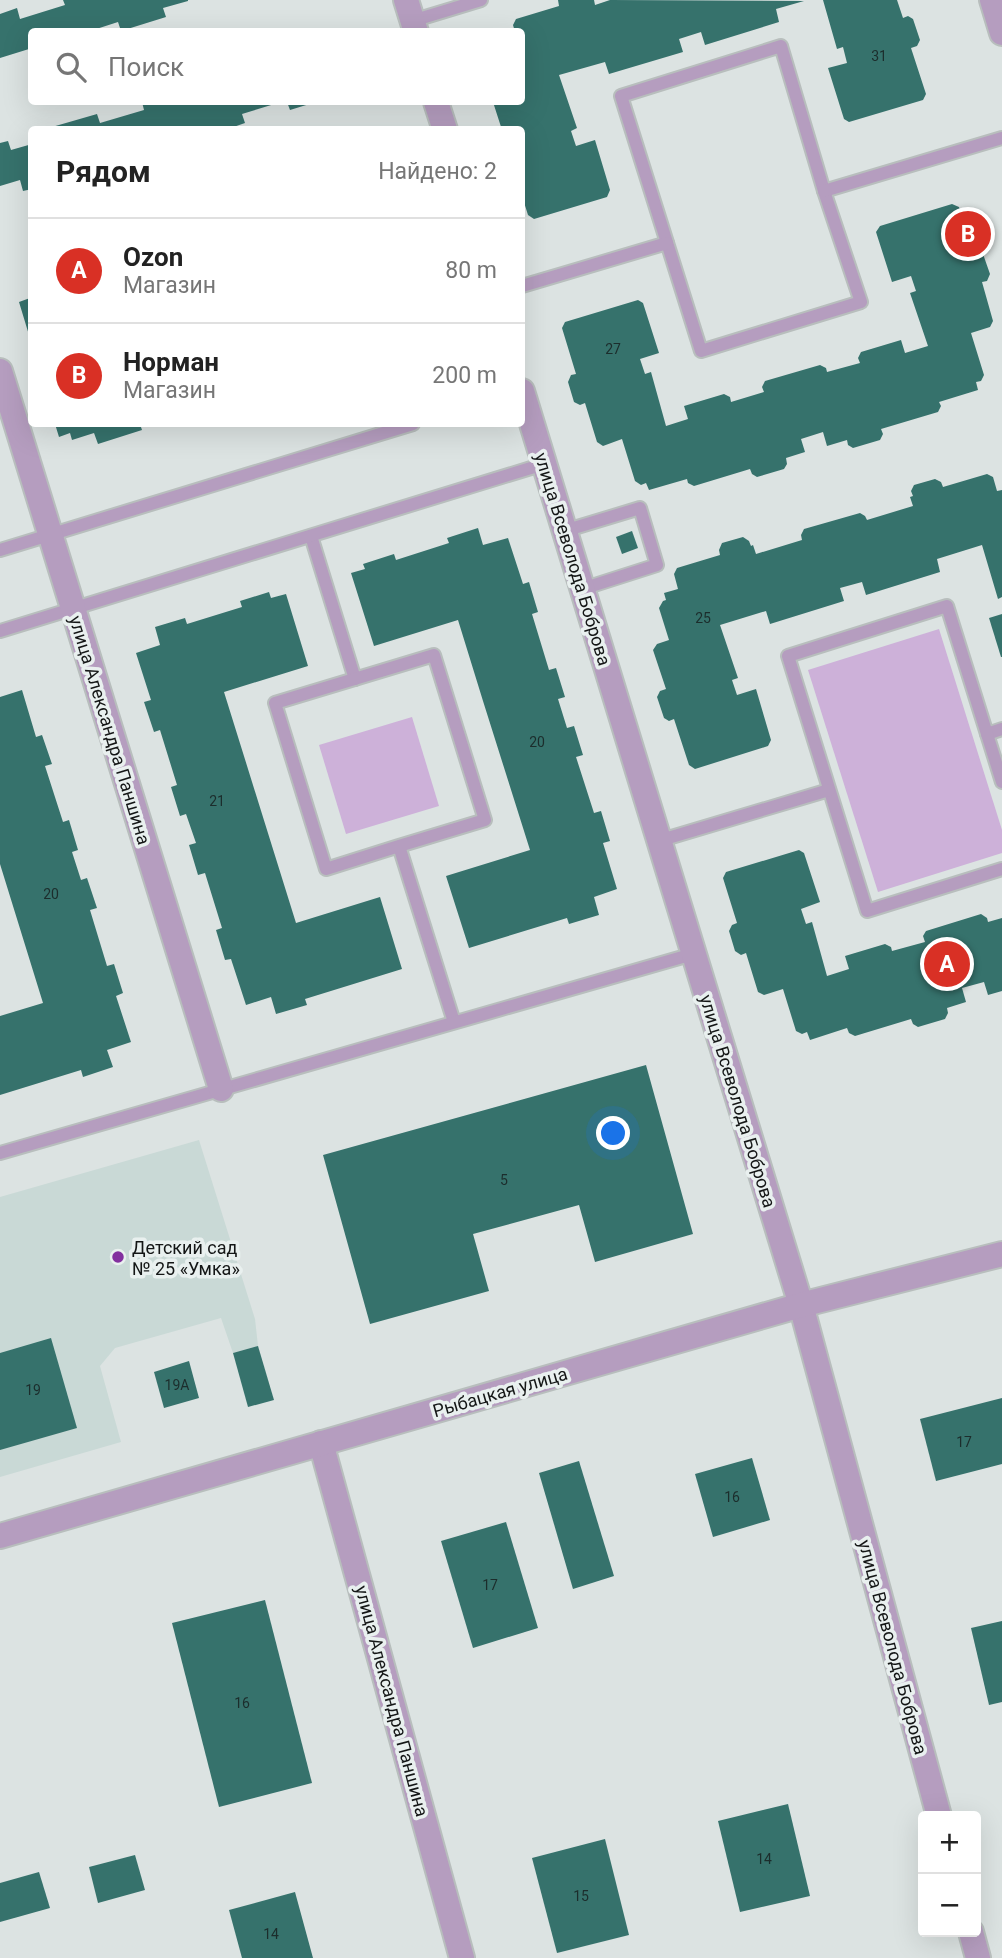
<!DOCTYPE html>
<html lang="ru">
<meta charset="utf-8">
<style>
:root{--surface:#fff;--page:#f2f2f2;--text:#222;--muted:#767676;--line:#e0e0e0;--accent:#d93025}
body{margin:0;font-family:Roboto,sans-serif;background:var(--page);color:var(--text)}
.controls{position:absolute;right:21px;bottom:21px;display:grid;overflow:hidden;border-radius:7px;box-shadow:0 7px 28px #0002}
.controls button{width:63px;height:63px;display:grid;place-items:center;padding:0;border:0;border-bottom:2px solid var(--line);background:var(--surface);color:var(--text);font:35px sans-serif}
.you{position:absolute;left:614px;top:1134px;width:24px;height:24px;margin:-18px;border:5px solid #fff;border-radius:50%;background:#1a73e8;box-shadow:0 0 0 10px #1a73e833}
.badge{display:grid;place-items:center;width:46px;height:46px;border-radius:50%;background:var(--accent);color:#fff;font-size:23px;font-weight:700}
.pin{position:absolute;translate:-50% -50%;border:4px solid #fff;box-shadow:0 2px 7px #0006}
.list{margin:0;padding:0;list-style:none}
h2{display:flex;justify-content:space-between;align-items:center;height:91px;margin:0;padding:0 28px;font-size:30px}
h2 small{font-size:23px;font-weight:400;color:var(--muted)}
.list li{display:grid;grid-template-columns:46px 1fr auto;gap:21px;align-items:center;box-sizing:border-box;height:105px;padding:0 28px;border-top:2px solid var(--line)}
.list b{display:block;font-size:26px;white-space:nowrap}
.list p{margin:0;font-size:23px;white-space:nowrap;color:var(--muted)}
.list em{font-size:23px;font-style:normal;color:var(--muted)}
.icon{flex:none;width:38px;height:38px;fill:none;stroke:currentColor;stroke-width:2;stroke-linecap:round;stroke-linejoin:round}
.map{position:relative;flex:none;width:1002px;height:1958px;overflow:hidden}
.search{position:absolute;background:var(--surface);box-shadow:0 7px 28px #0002;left:28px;top:28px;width:497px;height:77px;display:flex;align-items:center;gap:18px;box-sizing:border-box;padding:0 24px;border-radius:7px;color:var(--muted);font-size:26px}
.panel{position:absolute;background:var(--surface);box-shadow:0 7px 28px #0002;left:28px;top:126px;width:497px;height:301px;border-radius:7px}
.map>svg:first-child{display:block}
.built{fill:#c9d9d6}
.green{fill:#cdb1d9}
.building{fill:#36726c}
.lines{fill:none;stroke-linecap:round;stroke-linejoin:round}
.service-casing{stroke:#b8bebd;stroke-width:16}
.minor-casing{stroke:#b8bebd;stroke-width:28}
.service{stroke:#b59dbf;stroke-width:12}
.minor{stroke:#b59dbf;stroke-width:24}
.poi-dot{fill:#83309f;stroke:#e9f0ef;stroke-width:2.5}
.labels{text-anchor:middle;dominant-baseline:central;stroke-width:7;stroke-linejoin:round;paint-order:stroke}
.number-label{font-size:14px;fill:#1c2d2c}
.street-label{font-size:18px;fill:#141616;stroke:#e9f0ef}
.poi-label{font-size:18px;fill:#141616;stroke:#e9f0ef;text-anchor:start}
</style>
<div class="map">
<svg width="1002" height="1958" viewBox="0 0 1002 1958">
<rect width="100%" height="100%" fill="#dce3e2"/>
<!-- built -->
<polygon class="built" points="199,1140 255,1319 258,1346 233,1353 221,1318 115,1348 100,1366 121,1442 0,1477 0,1197"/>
<!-- green -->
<g class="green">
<polygon points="939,629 1002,830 1002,853 878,892 808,670"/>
<polygon points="412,717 439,806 346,834 319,745"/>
</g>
<!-- building -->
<g class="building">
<polygon points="63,0 188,0 188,1 163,8 166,17 121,31 118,22 87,32 32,32 32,54 29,49 0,58 0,14 17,8 20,19 65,5"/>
<polygon points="558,0 594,0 595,5 610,0 804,1 776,9 779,22 705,45 701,32 679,39 683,52 609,74 605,62 559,75 577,128 571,131 576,146 595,140 610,190 607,197 534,219 528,215 522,196 522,130 502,130 493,102 522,102 522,32 515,32 513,25 516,19 559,6"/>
<polygon points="823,0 897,0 903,18 908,16 913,19 920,40 917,46 911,48 926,94 923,100 849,122 844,119 828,68 847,63 843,47 837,49"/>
<polygon points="142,102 281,102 242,114 245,123 225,130 199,130 198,127 191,130 53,130 52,127 97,114 100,123 144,110"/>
<polygon points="287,102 316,102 290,110"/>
<polygon points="8,141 11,150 32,144 32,189 23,191 20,180 0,186 0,143"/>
<polygon points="952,204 959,207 973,253 978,251 983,254 990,274 987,281 982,282 993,321 990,327 971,333 984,375 981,381 976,382 978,390 939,402 941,406 938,412 881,429 883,434 880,440 853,448 848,445 847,440 827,446 823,432 801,439 805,452 786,458 787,464 784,469 757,477 752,474 750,469 694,486 688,483 687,479 649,490 646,483 641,485 635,481 622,439 603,446 597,442 585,403 580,405 574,402 568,382 571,375 576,374 562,328 565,322 638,300 643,303 659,353 640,359 645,374 651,372 666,426 688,419 684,406 724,394 730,397 731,402 764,392 762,387 765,381 820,365 826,368 827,372 860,363 858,358 861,352 901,340 905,353 928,346 910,293 916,291 911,276 892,282 876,232 880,226"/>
<polygon points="32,291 32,334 29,335 19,302 30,298 28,292"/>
<polygon points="55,424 140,424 142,430 98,444 94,433 72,440 70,433 59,437"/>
<polygon points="987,474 993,477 997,491 1002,490 1002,597 998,599 982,545 937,559 940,572 866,595 862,582 840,588 844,601 770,624 766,611 720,625 738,678 732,680 737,695 756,689 771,740 768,746 695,769 689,765 674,719 669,721 664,718 657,697 660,691 666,689 653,650 657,644 669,640 659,608 663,601 666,600 664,593 678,589 674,574 677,568 720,555 719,550 722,543 743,537 749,541 751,546 753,545 756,554 802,540 801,535 804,529 860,513 865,516 867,520 913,506 910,497 913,496 911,491 914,485 935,479 941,482 943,487"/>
<polygon points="478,528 483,545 508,538 523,584 529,582 538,612 532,614 549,670 556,668 565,697 558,699 567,728 574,726 583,755 576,757 594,813 601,811 610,841 603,843 617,889 594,897 599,915 569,924 567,918 469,948 446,876 530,850 483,701 458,620 374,646 351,573 365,569 363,564 394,554 396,560 449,543 447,538"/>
<polygon points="632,531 638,548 622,554 616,537"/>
<polygon points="269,592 271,598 286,594 308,666 224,692 296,923 380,897 402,969 305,999 307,1005 276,1014 271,997 246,1005 231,959 225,960 216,930 222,928 205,873 198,875 189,845 196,843 186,814 180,816 171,787 177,785 160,730 154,732 144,702 151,700 136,653 160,645 155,627 185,618 187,624 242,607 240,601"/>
<polygon points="1002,614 1002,657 1001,657 989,618"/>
<polygon points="22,690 36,737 42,735 52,764 45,766 63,822 69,820 78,850 72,852 81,880 87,878 97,908 90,910 107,966 114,964 123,993 116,996 131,1042 107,1050 113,1067 83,1077 81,1070 0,1095 0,1016 43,1003 0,864 0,697"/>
<polygon points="799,850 804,853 820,902 801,909 806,924 812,922 827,976 849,969 845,956 885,944 891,947 892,951 925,942 923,936 926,931 981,914 987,918 988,922 1002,918 1002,991 988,995 984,982 962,988 966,1002 947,1008 948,1013 945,1019 918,1027 913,1024 911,1019 855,1036 849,1033 847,1028 810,1040 807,1032 802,1034 796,1031 783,989 764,995 758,992 746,953 741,955 735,951 729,931 732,925 737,923 723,878 726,872"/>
<polygon points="646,1065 693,1234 595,1262 579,1205 473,1234 489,1291 370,1324 323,1155"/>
<polygon points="51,1338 77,1428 0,1450 0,1353"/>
<polygon points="258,1346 274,1400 248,1407 233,1353"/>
<polygon points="189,1361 199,1398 164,1408 154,1372"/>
<polygon points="1002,1398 1002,1464 936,1481 920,1419"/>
<polygon points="752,1458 770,1520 713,1537 695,1474"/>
<polygon points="579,1461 614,1576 573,1589 539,1473"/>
<polygon points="506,1522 538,1628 473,1648 441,1541"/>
<polygon points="265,1600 312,1783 219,1807 172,1623"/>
<polygon points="1002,1621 1002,1702 989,1705 971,1628"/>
<polygon points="788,1804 810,1896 740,1912 718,1821"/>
<polygon points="605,1839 629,1935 557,1953 532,1858"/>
<polygon points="135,1855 145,1890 98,1903 89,1867"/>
<polygon points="39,1872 50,1908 0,1922 0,1883"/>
<polygon points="295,1892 313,1958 242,1958 229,1910"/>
</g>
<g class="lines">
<!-- service casing -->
<g class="service-casing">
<g id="service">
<polyline points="412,21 481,0"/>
<polygon points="781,46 824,191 861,302 701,351 621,96"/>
<polyline points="824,191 1002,138"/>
<polyline points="522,286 667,243"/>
<polyline points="564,531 640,508 657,565 582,589"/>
<polyline points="311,536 355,679"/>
<polyline points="0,550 413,424"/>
<polyline points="0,631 544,464"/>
<polyline points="987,734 1002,729"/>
<polyline points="1002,782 947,606 788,656 867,911 1002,869"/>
<polyline points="658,841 829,790"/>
<polyline points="399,846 326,869 275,703 434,655 485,820 399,846 454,1022"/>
<polyline points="0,1153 693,954"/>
</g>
</g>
<!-- minor casing -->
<g class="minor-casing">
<g id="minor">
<polyline points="406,0 416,32"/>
<polyline points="992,0 1002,33"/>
<polyline points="436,102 445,130"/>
<polyline points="0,371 221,1089"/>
<polyline points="522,391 801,1305 939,1816"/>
<polyline points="321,1443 462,1958"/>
<polyline points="0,1536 801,1305 1002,1254"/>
<polyline points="971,1932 978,1958"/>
</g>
</g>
<!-- service -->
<use href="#service" class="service"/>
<!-- minor -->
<use href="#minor" class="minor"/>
</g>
<!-- markers -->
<circle class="poi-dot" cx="118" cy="1257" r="7"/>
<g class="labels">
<!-- number labels -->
<g class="number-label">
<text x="879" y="56">31</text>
<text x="613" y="349">27</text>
<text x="703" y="618">25</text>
<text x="537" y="742">20</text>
<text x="217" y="801">21</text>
<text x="51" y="894">20</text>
<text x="504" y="1180">5</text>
<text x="177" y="1385">19А</text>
<text x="33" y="1390">19</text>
<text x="964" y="1442">17</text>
<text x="732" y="1497">16</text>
<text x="490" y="1585">17</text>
<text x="242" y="1703">16</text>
<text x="764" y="1859">14</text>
<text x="581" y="1896">15</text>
<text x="271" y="1934">14</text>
</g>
<!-- street labels -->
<g class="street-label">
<text transform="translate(573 559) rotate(73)">улица Всеволода Боброва</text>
<text transform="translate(110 730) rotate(73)">улица Александра Паншина</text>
<text transform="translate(738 1101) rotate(73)">улица Всеволода Боброва</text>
<text transform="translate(500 1392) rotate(-16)">Рыбацкая улица</text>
<text transform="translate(893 1647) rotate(75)">улица Всеволода Боброва</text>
<text transform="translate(392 1701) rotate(75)">улица Александра Паншина</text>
</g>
<!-- poi labels -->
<g class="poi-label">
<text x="132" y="1247">Детский сад<tspan x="132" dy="21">№ 25 «Умка»</tspan></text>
</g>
</g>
</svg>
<div class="controls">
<button>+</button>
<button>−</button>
</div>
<div class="you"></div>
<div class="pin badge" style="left:947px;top:964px">A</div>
<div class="pin badge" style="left:968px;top:234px">B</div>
<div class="search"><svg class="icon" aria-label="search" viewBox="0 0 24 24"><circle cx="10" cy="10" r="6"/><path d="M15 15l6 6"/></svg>Поиск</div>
<section class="panel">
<h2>Рядом<small>Найдено: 2</small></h2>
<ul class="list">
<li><span class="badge">A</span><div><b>Ozon</b><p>Магазин</p></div><em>80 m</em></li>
<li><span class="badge">B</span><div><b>Норман</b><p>Магазин</p></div><em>200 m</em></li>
</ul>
</section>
</div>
